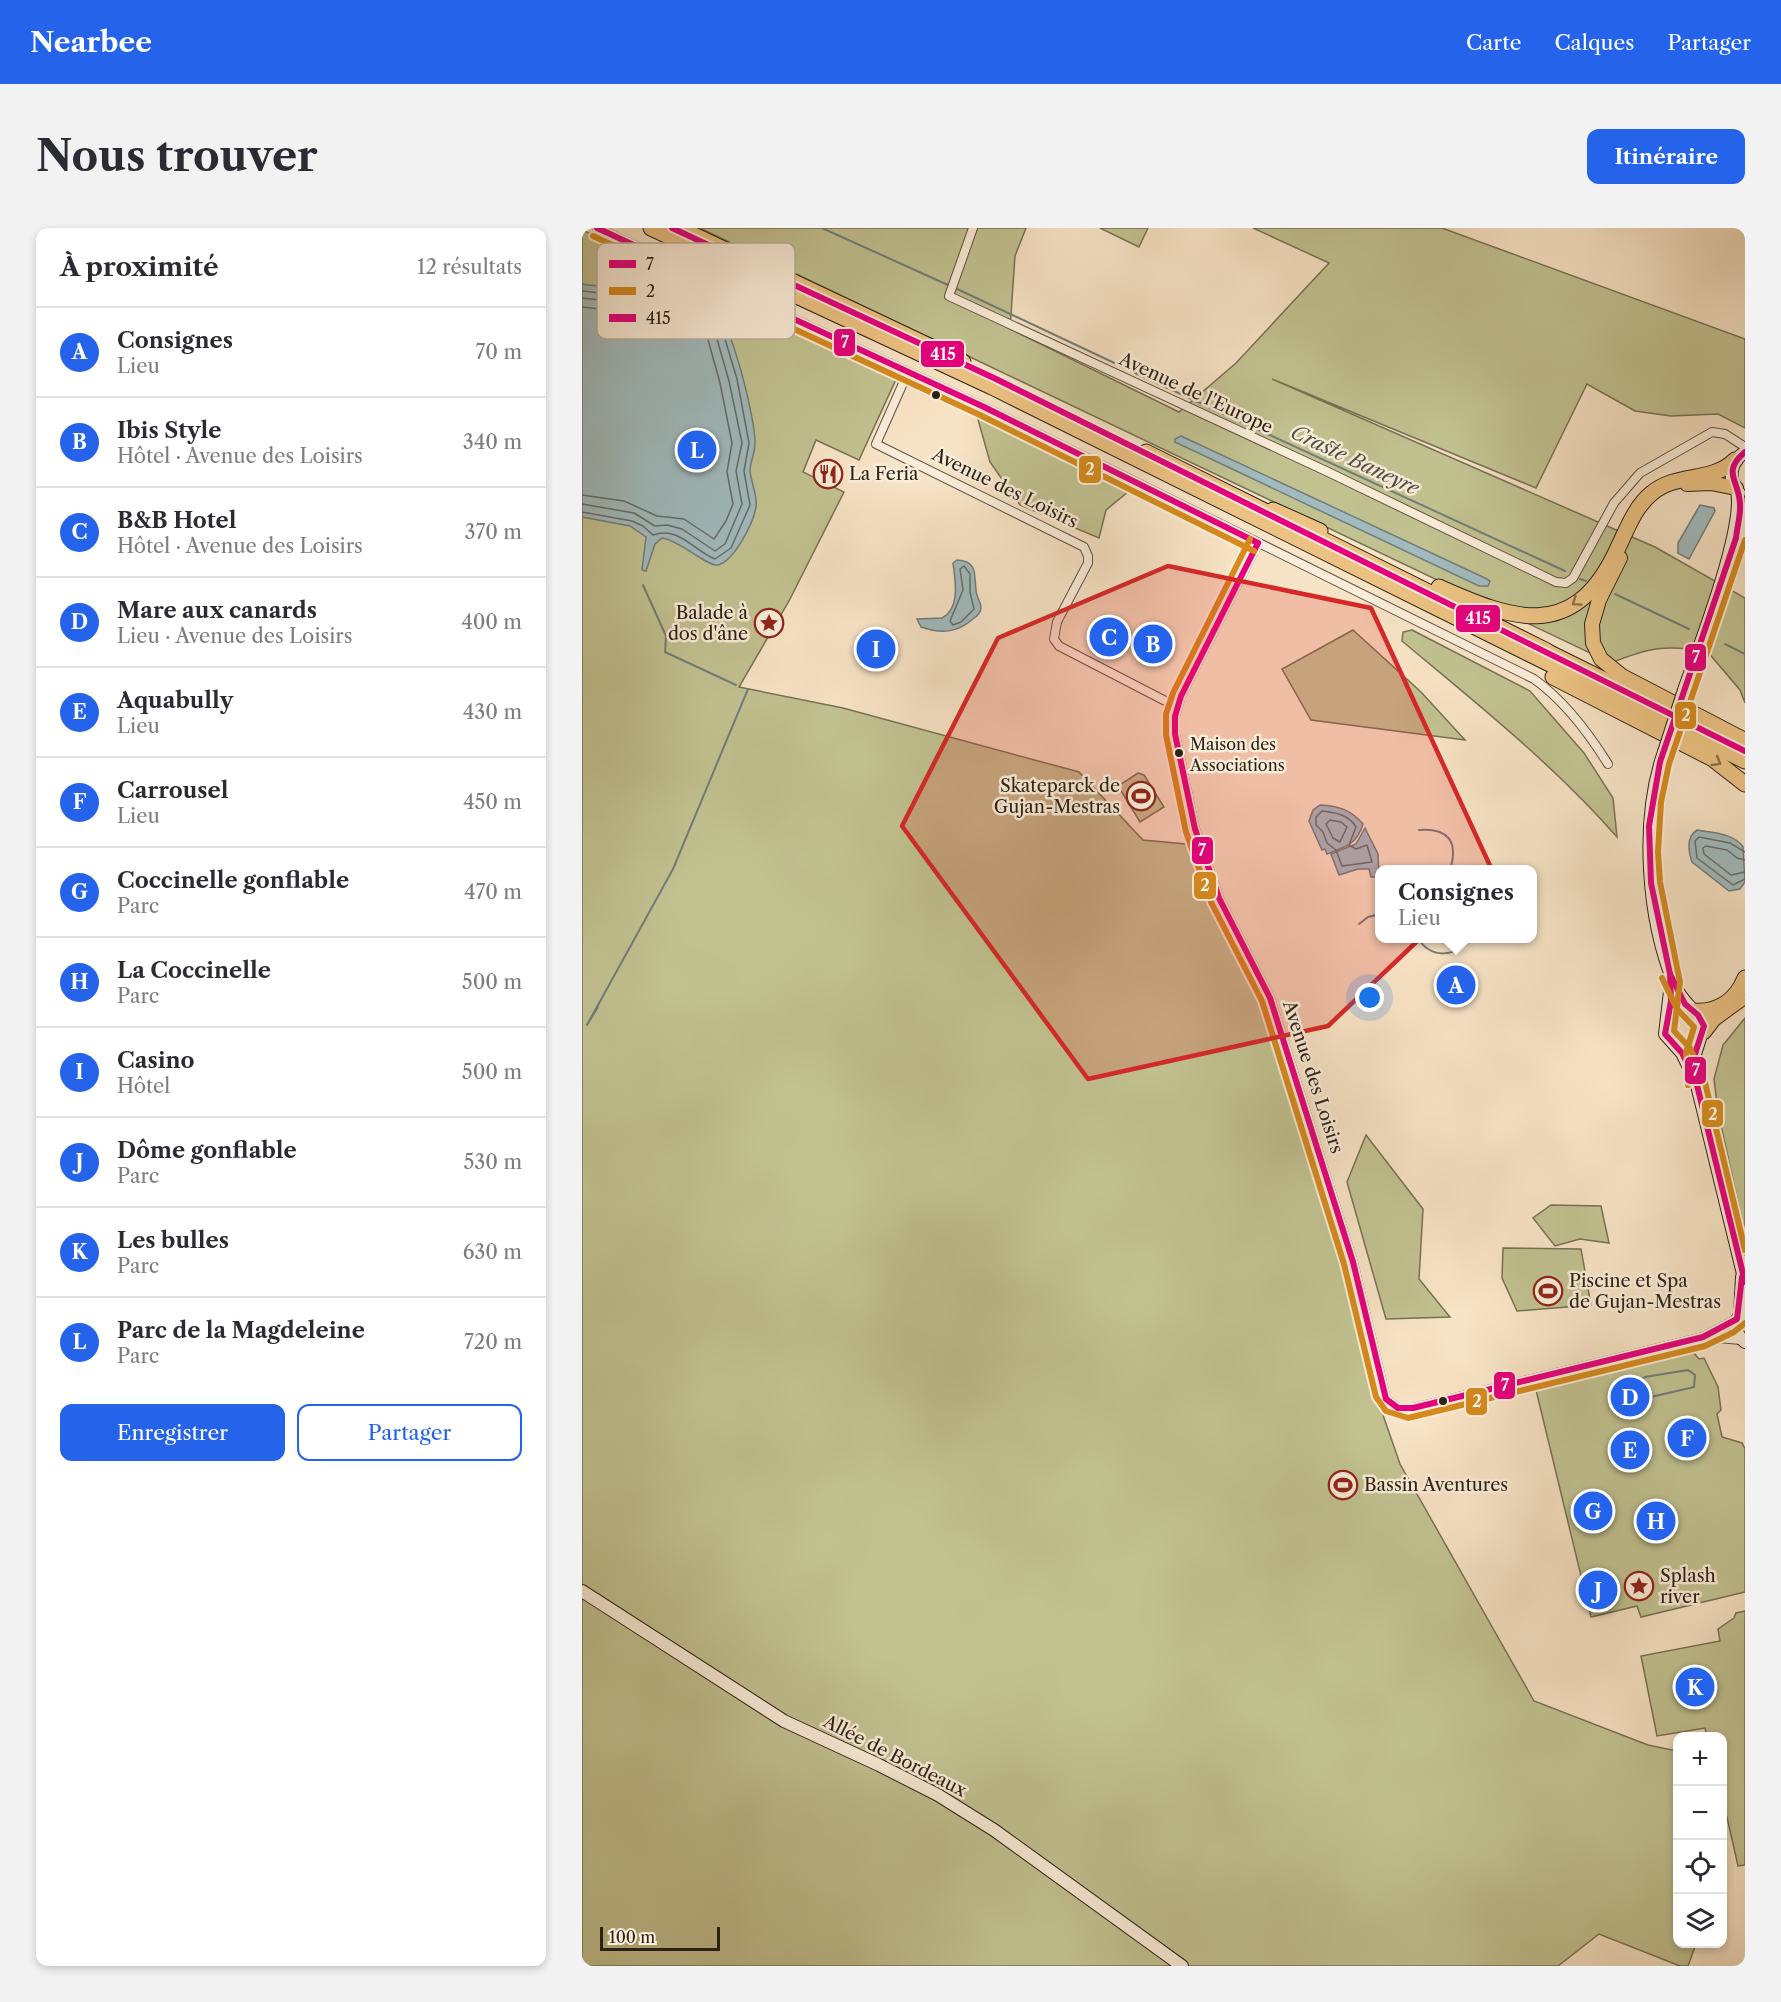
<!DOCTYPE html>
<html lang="fr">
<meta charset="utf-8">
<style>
:root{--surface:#fff;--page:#f2f2f3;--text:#2b2b33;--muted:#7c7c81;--line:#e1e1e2;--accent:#2563eb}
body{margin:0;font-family:"Libre Caslon Text",serif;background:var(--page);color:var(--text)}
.controls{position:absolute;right:18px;bottom:18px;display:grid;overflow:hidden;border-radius:12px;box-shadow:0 3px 9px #0003}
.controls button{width:54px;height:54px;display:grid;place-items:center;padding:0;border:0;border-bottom:2px solid var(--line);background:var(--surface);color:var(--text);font:30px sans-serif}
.scale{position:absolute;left:18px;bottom:15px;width:120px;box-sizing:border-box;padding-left:6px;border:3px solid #2c2116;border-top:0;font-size:16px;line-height:21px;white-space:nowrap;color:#2c2116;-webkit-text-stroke:4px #faedd9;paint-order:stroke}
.you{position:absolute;left:788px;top:770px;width:21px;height:21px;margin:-15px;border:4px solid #fff;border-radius:50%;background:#1a73e8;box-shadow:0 0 0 9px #1a73e833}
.badge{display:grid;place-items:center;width:39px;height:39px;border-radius:50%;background:var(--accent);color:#fff;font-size:20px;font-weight:700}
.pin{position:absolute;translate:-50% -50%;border:3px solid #fff;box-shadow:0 2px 6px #0006}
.popup{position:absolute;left:793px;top:637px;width:162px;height:78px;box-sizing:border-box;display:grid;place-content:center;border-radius:12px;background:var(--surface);filter:drop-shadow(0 2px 4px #0005);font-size:20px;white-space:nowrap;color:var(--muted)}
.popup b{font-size:22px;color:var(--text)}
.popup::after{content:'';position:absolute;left:50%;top:100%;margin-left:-12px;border:12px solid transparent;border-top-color:var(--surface)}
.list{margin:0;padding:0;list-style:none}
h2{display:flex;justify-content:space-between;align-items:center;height:78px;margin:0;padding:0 24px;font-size:26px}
h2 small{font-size:20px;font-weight:400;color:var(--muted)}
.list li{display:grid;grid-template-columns:39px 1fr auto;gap:18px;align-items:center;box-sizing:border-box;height:90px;padding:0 24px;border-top:2px solid var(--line)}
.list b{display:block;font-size:22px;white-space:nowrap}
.list p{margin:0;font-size:20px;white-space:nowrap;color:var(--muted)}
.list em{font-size:20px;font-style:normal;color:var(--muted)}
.actions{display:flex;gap:12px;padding:18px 24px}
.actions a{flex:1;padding:14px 0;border:2px solid var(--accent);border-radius:12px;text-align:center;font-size:21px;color:var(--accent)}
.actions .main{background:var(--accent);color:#fff}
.icon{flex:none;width:33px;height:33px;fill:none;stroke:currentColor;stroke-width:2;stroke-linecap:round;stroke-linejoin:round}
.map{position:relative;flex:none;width:1163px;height:1738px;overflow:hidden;border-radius:12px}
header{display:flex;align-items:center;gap:36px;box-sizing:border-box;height:84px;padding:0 30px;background:var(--accent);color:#fff}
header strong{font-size:28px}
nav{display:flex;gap:33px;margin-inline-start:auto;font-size:21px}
.intro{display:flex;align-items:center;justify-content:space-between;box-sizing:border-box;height:144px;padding:0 36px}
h1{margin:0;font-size:42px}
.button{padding:15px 27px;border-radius:12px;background:var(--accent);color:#fff;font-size:21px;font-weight:700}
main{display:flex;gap:36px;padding:0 36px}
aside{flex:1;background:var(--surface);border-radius:12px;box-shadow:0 3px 9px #0003}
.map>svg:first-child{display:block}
.green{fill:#c2c291;stroke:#777254;stroke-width:1.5}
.water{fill:#a1bbbe;stroke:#727d7b;stroke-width:1.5}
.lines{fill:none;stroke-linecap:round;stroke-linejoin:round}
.shore{stroke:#666e6a;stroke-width:1.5}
.stream{stroke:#727d7b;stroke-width:2}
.minor-casing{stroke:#5f5242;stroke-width:10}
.secondary-casing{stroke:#2c2116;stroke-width:14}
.trunk-casing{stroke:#2c2116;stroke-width:16}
.motorway-casing{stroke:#2c2116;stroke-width:17}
.minor{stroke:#faedd9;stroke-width:8}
.secondary{stroke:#faedd9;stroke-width:12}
.trunk{stroke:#ecc282;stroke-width:14}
.motorway{stroke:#ecc282;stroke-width:15}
.secondary-bridge-casing{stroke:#2c2116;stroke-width:14;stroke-linecap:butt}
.secondary-bridge{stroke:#faedd9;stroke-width:12}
.bus-1-casing{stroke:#faedd9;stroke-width:10}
.bus-2-casing{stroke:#faedd9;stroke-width:10}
.bus-3-casing{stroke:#faedd9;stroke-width:10}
.bus-1{stroke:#e5007d;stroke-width:6}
.bus-2{stroke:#d68a1d;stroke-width:6}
.bus-3{stroke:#e6007e;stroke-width:6}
.oneway{stroke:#8c724c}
.marked{fill:#d62828;fill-opacity:0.2;stroke:#d62828;stroke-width:4.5;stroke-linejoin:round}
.bus-dot{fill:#2c2116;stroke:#faedd9;stroke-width:2}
.labels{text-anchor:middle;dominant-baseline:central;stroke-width:5;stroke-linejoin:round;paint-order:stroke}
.bus-label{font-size:16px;fill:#2c2116;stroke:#faedd9;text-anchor:start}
.street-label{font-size:18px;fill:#2c2116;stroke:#faedd9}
.poi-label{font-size:18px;fill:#2c2116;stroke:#faedd9;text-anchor:start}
.water-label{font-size:20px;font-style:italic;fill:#4f4f48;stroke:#faedd9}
.key{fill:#faedd9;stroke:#bcb09e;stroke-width:1.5}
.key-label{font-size:16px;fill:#2c2116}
.line-badge{stroke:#faedd9;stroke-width:2}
.badge-label{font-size:16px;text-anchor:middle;font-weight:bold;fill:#fff}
</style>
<header>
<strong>Nearbee</strong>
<nav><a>Carte</a><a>Calques</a><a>Partager</a></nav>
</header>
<div class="intro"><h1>Nous trouver</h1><a class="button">Itinéraire</a></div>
<main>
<aside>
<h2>À proximité<small>12 résultats</small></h2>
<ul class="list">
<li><span class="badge">A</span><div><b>Consignes</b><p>Lieu</p></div><em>70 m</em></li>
<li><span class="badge">B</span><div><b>Ibis Style</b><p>Hôtel · Avenue des Loisirs</p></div><em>340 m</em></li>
<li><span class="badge">C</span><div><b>B&amp;B Hotel</b><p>Hôtel · Avenue des Loisirs</p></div><em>370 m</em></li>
<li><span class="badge">D</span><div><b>Mare aux canards</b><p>Lieu · Avenue des Loisirs</p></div><em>400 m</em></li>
<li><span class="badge">E</span><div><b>Aquabully</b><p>Lieu</p></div><em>430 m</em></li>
<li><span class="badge">F</span><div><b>Carrousel</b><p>Lieu</p></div><em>450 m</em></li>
<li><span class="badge">G</span><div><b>Coccinelle gonflable</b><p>Parc</p></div><em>470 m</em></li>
<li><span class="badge">H</span><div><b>La Coccinelle</b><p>Parc</p></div><em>500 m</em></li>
<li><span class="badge">I</span><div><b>Casino</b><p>Hôtel</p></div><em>500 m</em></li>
<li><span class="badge">J</span><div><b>Dôme gonflable</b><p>Parc</p></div><em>530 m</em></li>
<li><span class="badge">K</span><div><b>Les bulles</b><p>Parc</p></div><em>630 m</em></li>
<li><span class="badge">L</span><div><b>Parc de la Magdeleine</b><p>Parc</p></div><em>720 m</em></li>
</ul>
<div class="actions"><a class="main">Enregistrer</a><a>Partager</a></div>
</aside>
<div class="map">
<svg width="1163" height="1738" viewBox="0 0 1163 1738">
<rect width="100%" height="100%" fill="#f7e3c5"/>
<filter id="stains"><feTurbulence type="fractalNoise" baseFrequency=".00333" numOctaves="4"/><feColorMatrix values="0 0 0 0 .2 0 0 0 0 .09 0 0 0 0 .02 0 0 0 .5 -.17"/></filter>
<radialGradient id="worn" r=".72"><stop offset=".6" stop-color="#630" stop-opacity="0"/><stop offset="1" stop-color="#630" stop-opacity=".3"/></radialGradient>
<!-- green -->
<g class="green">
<path d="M118 0H444L433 28 428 101 597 184 654 135 747 35 671 0H860L1163 111V200L1136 186 1089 188 1053 183 1005 156 954 260 690 151 1073 319 1163 370V475L1158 462 1125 423C1083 417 1068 419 1029 435Z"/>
<polygon points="518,0 566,0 557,19"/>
<polygon points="0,2 163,75 316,147 277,232 234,212 221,244 262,264 207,373 157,459 261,480 497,544 561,612 604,616 677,769 748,961 801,1187 818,1236 952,1473 1066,1517 1095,1523 1096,1716 1114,1716 1106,1738 1098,1738 1017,1706 976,1738 0,1738"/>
<polygon points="395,188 546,264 524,282 517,310 438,277 408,234"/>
<polygon points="771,402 839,464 883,512 729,492 700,441"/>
<path d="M830 402 948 463 1002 525 1031 570 1035 609C971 536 894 475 820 413L821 404Z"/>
<polygon points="556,545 562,547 582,579 558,594 536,558"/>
<polygon points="1163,790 1163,1006 1136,884 1132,851 1141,817"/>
<polygon points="784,907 841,981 837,1051 868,1089 804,1091 765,954"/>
<polygon points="969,977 1019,978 1027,1015 998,1011 973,1018 951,990"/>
<polygon points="921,1020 999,1021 1009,1077 935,1083 920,1050"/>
<polygon points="1111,1124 1117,1131 1122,1130 1136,1159 1139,1182 1135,1186 1140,1209 1160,1215 1163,1221 1163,1364 1059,1389 1055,1378 1009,1389 954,1162"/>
<polygon points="1163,1383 1163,1637 1156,1638 1141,1572 1140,1508 1125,1508 1123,1500 1075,1508 1059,1428 1138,1413 1136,1401 1152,1390 1154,1385"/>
</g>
<!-- water -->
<g class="water">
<path d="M0 56C16 59 34 59 50 63 58 65 67 70 76 71 95 74 117 68 133 82 150 95 174 194 173 216 173 225 168 234 168 243 169 254 176 269 174 279 171 296 152 333 136 337 126 339 97 312 80 310L73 316 64 343 60 342 64 309 48 298 0 289Z"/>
<polygon points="599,208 903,350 908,353 906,358 897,358 593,214 593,211"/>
<polygon points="1118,277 1132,280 1133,283 1107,331 1096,325 1096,315"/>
<path d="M375 332C396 333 392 346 394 362 394 368 399 374 399 380 399 385 395 388 391 391 375 405 359 406 339 399L335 391 360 390C379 380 373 352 371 335Z"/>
<path d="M738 577C757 578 769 582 781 596 775 616 764 619 745 626L743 621 740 622 727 593 731 582Z"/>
<polygon points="783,600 796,626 797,649 789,649 787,641 776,641 757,647 749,626 774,616"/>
<path d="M1115 602C1130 605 1152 605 1161 619L1163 654 1158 661 1147 663 1110 634C1106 622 1104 609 1115 602Z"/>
</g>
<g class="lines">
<!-- shore -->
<g class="shore">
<path d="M0 63 37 67 74 77 107 78 121 82 130 87 140 101 155 151 167 215 162 243 168 277 149 320 133 331C111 322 97 298 71 307L61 298 50 293 0 284"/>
<polyline points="0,70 36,74 73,84 118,89 133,104 147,153 160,215 154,243 160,276 143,316 133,323 100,301 85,297 73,298 52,285 0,276"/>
<polyline points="0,79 36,83 71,93 105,95 118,99 125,108 138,155 150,215 145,244 151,276 144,293 132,311 102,291 75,288 42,273 0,267"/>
<polygon points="382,338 388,346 388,364 392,381 379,394 371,397 368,393 381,362 378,341"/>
<path d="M740 583C754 585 766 586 774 599L767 617 774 621 785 617 790 634 760 638 754 622 745 615 741 604 734 597V589Z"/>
<polygon points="748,592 759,594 765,599 758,614 751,610 744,596"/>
<polyline points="1163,624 1148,615 1117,609 1113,613 1115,630 1151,657 1163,651"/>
<polyline points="1163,632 1155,630 1145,622 1124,618 1121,620 1122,626 1149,647 1163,644"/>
</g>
<!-- stream -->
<g class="stream">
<polyline points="240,0 366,57"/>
<polyline points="373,60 543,140"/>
<polyline points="553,145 983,343"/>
<polyline points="998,351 1004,353"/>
<polyline points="61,357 84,408 83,424 154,457"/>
<polyline points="1033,366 1107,401"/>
<polyline points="1143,416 1163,426"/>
<path d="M837 602C866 600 877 613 868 642"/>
<polyline points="777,696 786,689 798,686"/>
<path d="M836 710C848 731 875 730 887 710"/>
<polyline points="16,779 5,797 91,641 166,461"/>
<polyline points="1046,1160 1063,1149 1106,1142 1113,1147 1112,1159 1069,1169"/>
</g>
<!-- minor casing -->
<g class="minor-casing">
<g id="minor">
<path d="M15 0 402 179 952 451C983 473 1006 504 1026 536"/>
<polyline points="391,0 367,68 744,243 974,354 984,355 991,350 1032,275 1058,245 1130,204 1143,206 1163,219"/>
<polyline points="326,144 294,216 502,319 506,328 506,335 475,394 472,411 477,418 595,479"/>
<polyline points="676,315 599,468 593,488 593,506 613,601 637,670 688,770 771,1034 804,1171 816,1180 831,1180 1121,1109 1155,1091"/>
<polyline points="1124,1109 1159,1112"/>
</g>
</g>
<!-- secondary casing -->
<g class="secondary-casing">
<g id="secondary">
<path d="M1157 265C1145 251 1148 234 1163 224"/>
<path d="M1102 462C1117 419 1163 301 1155 263"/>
<path d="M1082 524C1058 593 1065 690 1093 758 1100 775 1116 783 1122 798L1113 826 1114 853 1163 1054"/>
<polyline points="1089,755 1083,806 1100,825 1112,850"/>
<path d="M1163 1082C1151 1091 1151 1105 1163 1114"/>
<polyline points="1158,1087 1160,1049"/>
<polyline points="0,1363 202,1493 297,1537 356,1567 412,1602 600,1738"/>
</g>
</g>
<!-- trunk casing -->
<g class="trunk-casing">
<g id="trunk">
<polyline points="1105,256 1129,255 1154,260"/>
<polyline points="1038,330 1017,372 1010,396 1011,415 1019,431 1040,448 1163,512"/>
<polyline points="965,423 1153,516"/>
<polyline points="1122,804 1132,791 1158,772"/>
</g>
</g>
<!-- motorway casing -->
<g class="motorway-casing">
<g id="motorway">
<polyline points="69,0 410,159 1163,533"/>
<polyline points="97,0 381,134"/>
<polyline points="564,224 699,291"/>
<polyline points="691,282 738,303"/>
<polyline points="726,304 965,423"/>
<path d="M857 359C929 391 989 414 1032 328 1043 307 1051 280 1070 265 1095 244 1130 255 1153 232"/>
<polyline points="971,449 1131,531 1163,556"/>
<path d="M1111 783C1135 785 1154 773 1163 750"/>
</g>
</g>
<!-- minor -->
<use href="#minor" class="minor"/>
<!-- secondary -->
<use href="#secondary" class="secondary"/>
<!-- trunk -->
<use href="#trunk" class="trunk"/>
<!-- motorway -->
<use href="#motorway" class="motorway"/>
<!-- secondary-bridge casing -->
<g class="secondary-bridge-casing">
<polyline id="secondary-bridge" points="1082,524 1102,462"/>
</g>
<!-- secondary-bridge -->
<use href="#secondary-bridge" class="secondary-bridge"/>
<!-- bus-1 casing -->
<g class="bus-1-casing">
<g id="bus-1">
<polyline points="15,0 402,179 676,315"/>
<path d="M1163 224C1139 244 1157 252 1158 276 1159 287 1155 299 1154 310L1078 534 1067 598 1069 655 1088 746 1103 776 1116 787 1122 798 1113 826 1114 853 1163 1054"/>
<polyline points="676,315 599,468 593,488 593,506 613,601 637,670 688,770 771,1034 804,1171 816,1180 831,1180 1121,1109 1155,1091 1160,1049"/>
<polyline points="1088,746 1089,773 1083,806 1100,825 1114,853"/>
</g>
</g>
<!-- bus-2 casing -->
<g class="bus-2-casing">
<g id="bus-2">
<polyline points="11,8 398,187 672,323"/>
<polyline points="668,311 591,465 584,486 584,507 604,604 629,674 680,773 762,1036 794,1169 804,1183 826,1190 1123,1118 1152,1104 1163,1095"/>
<polyline points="1163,312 1087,536 1079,574 1076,624 1078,654 1098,754 1092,803 1108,820 1122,850 1163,1022"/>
<polyline points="1080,750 1095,781 1112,799 1104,825 1106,857"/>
</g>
</g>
<!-- bus-3 casing -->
<g class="bus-3-casing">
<polyline id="bus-3" points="90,0 414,151 1163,523"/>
</g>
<!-- bus-1 -->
<use href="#bus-1" class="bus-1"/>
<!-- bus-2 -->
<use href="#bus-2" class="bus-2"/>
<!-- bus-3 -->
<use href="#bus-3" class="bus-3"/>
</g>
<!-- one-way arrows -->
<defs><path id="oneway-chevron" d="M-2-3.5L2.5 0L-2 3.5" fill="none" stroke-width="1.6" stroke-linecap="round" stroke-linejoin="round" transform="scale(1.5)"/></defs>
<g class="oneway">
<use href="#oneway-chevron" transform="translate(994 374) rotate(146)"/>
<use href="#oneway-chevron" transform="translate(1135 534) rotate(31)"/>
</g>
<!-- marked area -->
<path class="marked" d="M586 338 789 380 910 642 746 798 506 851 320 598 416 410Z"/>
<!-- icons -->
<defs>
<g id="restaurant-ring" transform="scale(1.5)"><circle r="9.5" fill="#faedd9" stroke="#8f2418" stroke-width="1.5"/><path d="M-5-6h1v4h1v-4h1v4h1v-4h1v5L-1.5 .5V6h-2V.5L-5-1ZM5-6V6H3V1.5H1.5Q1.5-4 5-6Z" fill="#8f2418"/></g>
<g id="sight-ring" transform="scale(1.5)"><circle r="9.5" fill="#faedd9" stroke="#8f2418" stroke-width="1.5"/><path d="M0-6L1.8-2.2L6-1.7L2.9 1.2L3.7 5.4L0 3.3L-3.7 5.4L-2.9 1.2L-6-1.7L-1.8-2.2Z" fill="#8f2418"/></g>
<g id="stadium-ring" transform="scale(1.5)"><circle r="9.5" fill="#faedd9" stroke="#8f2418" stroke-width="1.5"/><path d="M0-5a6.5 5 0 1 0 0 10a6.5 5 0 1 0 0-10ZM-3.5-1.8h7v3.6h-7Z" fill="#8f2418"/></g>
</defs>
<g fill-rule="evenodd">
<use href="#restaurant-ring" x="246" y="246"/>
<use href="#sight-ring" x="187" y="395"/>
<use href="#stadium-ring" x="559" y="568"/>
<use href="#stadium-ring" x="966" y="1063"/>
<use href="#stadium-ring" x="761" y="1257"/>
<use href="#sight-ring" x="1057" y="1358"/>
</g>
<!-- markers -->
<g class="bus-dot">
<circle cx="354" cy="167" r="5"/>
<circle cx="597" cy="525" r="5"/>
<circle cx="861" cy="1173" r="5"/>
</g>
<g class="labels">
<!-- bus labels -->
<g class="bus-label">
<text x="608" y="516">Maison des<tspan x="608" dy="21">Associations</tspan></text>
</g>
<!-- street labels -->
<g class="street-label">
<text transform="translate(614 165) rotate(25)">Avenue de l'Europe</text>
<text transform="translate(423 260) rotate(26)">Avenue des Loisirs</text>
<text transform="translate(731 849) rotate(72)">Avenue des Loisirs</text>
<text transform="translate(313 1528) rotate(27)">Allée de Bordeaux</text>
</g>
<!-- poi labels -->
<g class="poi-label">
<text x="267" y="246">La Feria</text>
<text x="166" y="385" text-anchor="end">Balade à<tspan x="166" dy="21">dos d'âne</tspan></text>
<text x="538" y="558" text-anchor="end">Skateparck de<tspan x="538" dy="21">Gujan-Mestras</tspan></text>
<text x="987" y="1053">Piscine et Spa<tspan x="987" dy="21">de Gujan-Mestras</tspan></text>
<text x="782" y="1257">Bassin Aventures</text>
<text x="1078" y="1348">Splash<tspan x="1078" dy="21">river</tspan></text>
</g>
<!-- water labels -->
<g class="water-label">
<text transform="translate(773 232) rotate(25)">Craste Baneyre</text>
</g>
</g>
<!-- legend -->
<rect x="15" y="15" width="198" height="96" rx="9" class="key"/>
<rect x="27" y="32" width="27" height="8" fill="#e5007d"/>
<rect x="27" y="59" width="27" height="8" fill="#d68a1d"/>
<rect x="27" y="86" width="27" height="8" fill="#e6007e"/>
<g class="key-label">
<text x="64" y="42">7</text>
<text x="64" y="69">2</text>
<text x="64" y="96">415</text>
</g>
<g class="line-badge">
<rect x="251" y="100" width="23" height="29" rx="6" fill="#e5007d"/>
<rect x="338" y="112" width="45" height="28" rx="6" fill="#e6007e"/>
<rect x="496" y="227" width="24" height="29" rx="6" fill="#d68a1d"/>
<rect x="873" y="376" width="46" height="29" rx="6" fill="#e6007e"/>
<rect x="1102" y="415" width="23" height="29" rx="6" fill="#e5007d"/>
<rect x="1092" y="473" width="23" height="29" rx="6" fill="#d68a1d"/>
<rect x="609" y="608" width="23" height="29" rx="6" fill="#e5007d"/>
<rect x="611" y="643" width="24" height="29" rx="6" fill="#d68a1d"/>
<rect x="1102" y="828" width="23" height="29" rx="6" fill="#e5007d"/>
<rect x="1119" y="871" width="23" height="29" rx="6" fill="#d68a1d"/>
<rect x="911" y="1143" width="23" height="29" rx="6" fill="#e5007d"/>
<rect x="883" y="1159" width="23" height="29" rx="6" fill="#d68a1d"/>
</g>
<g class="badge-label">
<text x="263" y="120">7</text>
<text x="361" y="132">415</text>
<text x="508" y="247">2</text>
<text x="896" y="396">415</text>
<text x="1114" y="435">7</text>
<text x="1104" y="493">2</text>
<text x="620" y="628">7</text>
<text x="623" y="663">2</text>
<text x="1114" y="848">7</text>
<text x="1131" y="892">2</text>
<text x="923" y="1163">7</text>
<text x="895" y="1179">2</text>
</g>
<rect width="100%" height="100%" filter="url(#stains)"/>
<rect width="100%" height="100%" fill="url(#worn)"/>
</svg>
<div class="controls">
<button>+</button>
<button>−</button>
<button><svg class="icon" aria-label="locate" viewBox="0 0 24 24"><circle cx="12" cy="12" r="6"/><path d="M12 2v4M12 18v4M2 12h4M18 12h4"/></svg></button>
<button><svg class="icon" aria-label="layers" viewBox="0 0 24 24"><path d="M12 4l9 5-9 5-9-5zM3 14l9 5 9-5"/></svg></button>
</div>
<div class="scale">100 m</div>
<div class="you"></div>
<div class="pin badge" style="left:874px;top:757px">A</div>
<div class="popup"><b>Consignes</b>Lieu</div>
<div class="pin badge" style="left:571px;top:416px">B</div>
<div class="pin badge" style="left:527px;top:409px">C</div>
<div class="pin badge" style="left:1048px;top:1169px">D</div>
<div class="pin badge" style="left:1048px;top:1222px">E</div>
<div class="pin badge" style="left:1105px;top:1210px">F</div>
<div class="pin badge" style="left:1011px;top:1283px">G</div>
<div class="pin badge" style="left:1074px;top:1293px">H</div>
<div class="pin badge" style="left:294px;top:421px">I</div>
<div class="pin badge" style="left:1016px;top:1362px">J</div>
<div class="pin badge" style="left:1113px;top:1459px">K</div>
<div class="pin badge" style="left:115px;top:222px">L</div>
</div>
</main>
